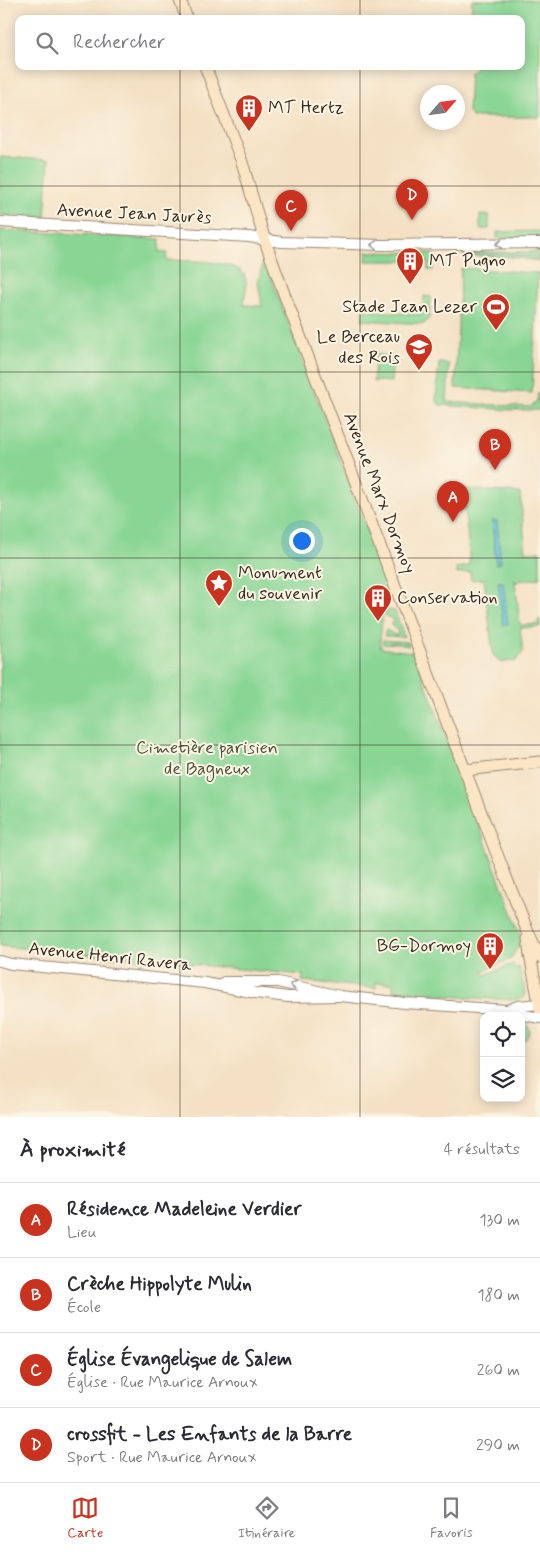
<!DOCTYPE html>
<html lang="fr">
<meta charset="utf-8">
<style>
:root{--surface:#fff;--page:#f7f7f7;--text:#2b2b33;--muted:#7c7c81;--line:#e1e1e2;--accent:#c8321e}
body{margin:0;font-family:Mynerve,sans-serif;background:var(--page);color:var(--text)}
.controls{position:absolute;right:15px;bottom:15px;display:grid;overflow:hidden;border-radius:10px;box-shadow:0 2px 12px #0003}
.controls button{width:45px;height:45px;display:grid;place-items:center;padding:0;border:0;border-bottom:1px solid var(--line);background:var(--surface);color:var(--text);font:25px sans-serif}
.compass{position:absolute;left:420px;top:85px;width:45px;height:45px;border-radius:50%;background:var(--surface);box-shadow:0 2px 12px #0003;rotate:62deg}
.you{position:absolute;left:301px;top:540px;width:18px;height:18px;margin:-12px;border:4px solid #fff;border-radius:50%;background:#1a73e8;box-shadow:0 0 0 8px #1a73e833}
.badge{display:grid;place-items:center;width:32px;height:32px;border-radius:50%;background:var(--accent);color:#fff;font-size:16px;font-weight:700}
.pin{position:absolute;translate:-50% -41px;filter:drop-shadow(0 1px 2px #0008)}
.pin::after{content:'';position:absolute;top:26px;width:18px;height:15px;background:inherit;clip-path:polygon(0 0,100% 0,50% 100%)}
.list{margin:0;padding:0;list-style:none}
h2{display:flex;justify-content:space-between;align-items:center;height:65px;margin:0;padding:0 20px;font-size:21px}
h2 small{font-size:16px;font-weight:400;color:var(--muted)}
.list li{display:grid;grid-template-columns:32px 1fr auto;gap:15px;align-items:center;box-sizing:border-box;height:75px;padding:0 20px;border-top:1px solid var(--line)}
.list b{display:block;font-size:19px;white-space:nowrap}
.list p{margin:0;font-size:16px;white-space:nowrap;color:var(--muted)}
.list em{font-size:16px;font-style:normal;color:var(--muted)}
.icon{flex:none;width:28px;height:28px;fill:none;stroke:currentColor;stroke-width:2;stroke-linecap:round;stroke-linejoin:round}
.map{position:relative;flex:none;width:540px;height:1117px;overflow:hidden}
.search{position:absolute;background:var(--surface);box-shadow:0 2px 12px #0003;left:15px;right:15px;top:15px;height:55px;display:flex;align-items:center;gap:12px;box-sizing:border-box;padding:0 18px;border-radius:10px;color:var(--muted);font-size:19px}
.sheet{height:365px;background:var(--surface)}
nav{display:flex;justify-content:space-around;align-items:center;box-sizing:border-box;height:70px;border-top:1px solid var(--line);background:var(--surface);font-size:14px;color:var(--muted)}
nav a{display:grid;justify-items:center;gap:2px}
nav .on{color:var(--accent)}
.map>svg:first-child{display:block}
.green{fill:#89d694;stroke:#628059}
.forest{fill:#6eb77e;stroke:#54704e}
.water{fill:#57bdd5;stroke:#49747a}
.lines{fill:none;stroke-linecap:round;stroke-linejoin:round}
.tertiary-casing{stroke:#988671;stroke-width:12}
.secondary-casing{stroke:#988671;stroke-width:13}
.tertiary{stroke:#fff;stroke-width:10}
.secondary{stroke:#fce5c4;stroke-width:11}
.oneway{stroke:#a79f9a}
.grid{fill:none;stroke:#3b2a1e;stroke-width:1;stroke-opacity:0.55}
.labels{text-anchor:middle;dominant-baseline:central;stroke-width:4;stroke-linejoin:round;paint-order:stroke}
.poi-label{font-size:18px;fill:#3b2a1e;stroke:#fcf5e5;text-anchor:start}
.street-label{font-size:18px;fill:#3b2a1e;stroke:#fcf5e5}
.park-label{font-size:18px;fill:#4e553c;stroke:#fcf5e5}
</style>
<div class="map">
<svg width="540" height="1117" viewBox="0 0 540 1117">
<rect width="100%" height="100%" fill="#fcf5e5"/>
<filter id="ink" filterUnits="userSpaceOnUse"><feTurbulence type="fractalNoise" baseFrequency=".02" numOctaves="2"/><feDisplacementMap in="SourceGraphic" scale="10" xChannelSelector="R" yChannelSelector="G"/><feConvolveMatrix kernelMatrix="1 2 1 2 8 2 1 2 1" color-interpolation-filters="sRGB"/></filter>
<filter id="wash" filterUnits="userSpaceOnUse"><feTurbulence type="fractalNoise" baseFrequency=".0096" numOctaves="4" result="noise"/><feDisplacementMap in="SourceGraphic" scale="20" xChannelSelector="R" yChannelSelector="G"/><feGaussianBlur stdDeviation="1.12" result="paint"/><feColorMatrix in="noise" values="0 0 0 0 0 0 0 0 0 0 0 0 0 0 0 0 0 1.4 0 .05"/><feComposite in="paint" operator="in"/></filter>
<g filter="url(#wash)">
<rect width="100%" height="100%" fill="#f4e1c4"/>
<!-- green -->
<g class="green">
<polygon points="472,0 540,0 540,117 472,117 468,112 470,73 473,70 475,69 475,66 521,66 521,19 471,19"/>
<polygon points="0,157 49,160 45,218 0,215"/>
<rect x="480" y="215" width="9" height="14"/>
<path d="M0 230 160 239 159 252 167 253 166 260C182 261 241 259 245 277 248 286 244 296 244 305L262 306 258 282 264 259 391 593V597H387L384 600 380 640 381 648 412 652 414 653 522 939 511 959 483 971 485 975 513 964 515 968 519 967 525 992 523 998 512 1000 460 997 393 990V984L376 982V988L302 981 303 975 0 946Z"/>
<polygon points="540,231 540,237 497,238 497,232"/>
<polygon points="367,252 415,253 414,261 366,261"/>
<polygon points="419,253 432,253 434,255 433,270 428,270 428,263 426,260 419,260"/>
<polygon points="461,268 538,273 532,393 455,388"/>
<polygon points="424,296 431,297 429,318 424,324 362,320 363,310 422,315"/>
<polygon points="376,352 377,354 393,357 391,382 375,381 373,382"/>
<polygon points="439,363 449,364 447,402 530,407 537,401 538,393 540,393 540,410 512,410 440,405 436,400"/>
<polygon points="466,489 520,493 526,552 540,551 540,578 518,581 516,583 515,580 520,625 539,624 538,620 540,619 540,627 520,628 523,652 515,662 509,661 502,663 493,655 484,579 471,580 470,572 457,574 456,568 469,566 469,551 463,490"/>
<polygon points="388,610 395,611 404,636 403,637 384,636 386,630 395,635 398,634 397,630 392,626 393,619 385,616 386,613"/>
<polygon points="383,640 408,642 409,646 392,643 386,645 382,643"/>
<polygon points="521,1025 528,1026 530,1032 526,1039 521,1043"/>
</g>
<!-- forest -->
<polygon class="forest" points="540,251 540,262 538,261 512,257 463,256 463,253"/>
<!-- water -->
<g class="water">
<polygon points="492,521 497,521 501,563 496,564"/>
<polygon points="498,582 503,582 508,624 503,625"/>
</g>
</g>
<g filter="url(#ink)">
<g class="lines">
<!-- tertiary casing -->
<g class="tertiary-casing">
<g id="tertiary">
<polyline points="0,222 249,237 281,242 383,245 540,243"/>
<polyline points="0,961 11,964 205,983 256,993 288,997 340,996"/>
<polyline points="224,982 278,982 340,996 405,1003 507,1010 518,1014 540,1018"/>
<polyline points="507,1010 518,1006 539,1004"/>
</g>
</g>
<!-- secondary casing -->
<g class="secondary-casing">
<g id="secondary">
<polyline points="180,0 187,19"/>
<polyline points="205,66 242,162 265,241 283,291 493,844 527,930 540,957"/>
<polyline points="465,770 540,762"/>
<polyline points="528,939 530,955 540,1008"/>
</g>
</g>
<!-- tertiary -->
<use href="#tertiary" class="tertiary"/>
<!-- secondary -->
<use href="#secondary" class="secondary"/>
</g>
<!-- one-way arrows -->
<defs><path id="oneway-chevron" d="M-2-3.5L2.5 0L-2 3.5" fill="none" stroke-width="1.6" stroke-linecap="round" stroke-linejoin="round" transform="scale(1.25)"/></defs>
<g class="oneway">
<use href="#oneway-chevron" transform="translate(499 244) rotate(179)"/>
<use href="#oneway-chevron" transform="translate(374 245) rotate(-178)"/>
<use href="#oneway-chevron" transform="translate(293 985) rotate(-169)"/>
</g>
</g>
<!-- grid -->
<path class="grid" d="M180 0V19M360 0V19M180 66V1117M360 66V1117M0 186H540M0 372H540M0 558H540M0 745H540M0 931H540"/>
<!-- icons -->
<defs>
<g id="building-pin" transform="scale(1.4375)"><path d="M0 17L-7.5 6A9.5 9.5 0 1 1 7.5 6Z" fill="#c8321e" stroke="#fcf5e5"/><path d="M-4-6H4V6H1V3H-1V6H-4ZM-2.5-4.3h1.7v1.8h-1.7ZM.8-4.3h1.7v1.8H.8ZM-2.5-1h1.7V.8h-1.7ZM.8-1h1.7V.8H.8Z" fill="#fff"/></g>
<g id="stadium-pin" transform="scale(1.4375)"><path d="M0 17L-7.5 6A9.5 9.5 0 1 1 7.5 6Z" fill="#c8321e" stroke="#fcf5e5"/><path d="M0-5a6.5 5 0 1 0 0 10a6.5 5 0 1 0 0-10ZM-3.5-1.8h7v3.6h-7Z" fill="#fff"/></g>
<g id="school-pin" transform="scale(1.4375)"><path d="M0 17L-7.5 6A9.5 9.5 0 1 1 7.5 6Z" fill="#c8321e" stroke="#fcf5e5"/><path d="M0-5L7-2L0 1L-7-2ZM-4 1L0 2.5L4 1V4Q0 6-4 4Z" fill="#fff"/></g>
<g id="sight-pin" transform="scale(1.4375)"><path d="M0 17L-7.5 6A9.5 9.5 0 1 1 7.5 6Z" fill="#c8321e" stroke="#fcf5e5"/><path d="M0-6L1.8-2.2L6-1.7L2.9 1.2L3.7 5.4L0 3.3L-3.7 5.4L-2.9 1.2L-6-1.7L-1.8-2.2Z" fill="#fff"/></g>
</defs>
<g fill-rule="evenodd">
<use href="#building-pin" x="249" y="108"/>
<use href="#building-pin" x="410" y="261"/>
<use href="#stadium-pin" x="496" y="307"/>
<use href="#school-pin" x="419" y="347"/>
<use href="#sight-pin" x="219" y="583"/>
<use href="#building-pin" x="378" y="598"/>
<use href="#building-pin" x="490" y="946"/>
</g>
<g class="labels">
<!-- poi labels -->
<g class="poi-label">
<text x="268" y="108">MT Hertz</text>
<text x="429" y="261">MT Pugno</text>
<text x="477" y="307" text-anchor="end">Stade Jean Lezer</text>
<text x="400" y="337" text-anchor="end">Le Berceau<tspan x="400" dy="21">des Rois</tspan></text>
<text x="238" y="573">Monument<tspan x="238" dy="21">du souvenir</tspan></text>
<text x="397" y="598">Conservation</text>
<text x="471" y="946" text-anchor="end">BG-Dormoy</text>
</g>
<!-- street labels -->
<g class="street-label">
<text transform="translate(134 214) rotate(3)">Avenue Jean Jaurès</text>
<text transform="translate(379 493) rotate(69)">Avenue Marx Dormoy</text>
<text transform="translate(110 957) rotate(6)">Avenue Henri Ravera</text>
</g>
<!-- park labels -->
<g class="park-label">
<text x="207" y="748">Cimetière parisien<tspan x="207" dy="21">de Bagneux</tspan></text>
</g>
</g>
</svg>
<div class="controls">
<button><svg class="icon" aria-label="locate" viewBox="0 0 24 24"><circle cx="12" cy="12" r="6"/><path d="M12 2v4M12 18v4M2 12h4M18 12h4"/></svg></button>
<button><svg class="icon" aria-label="layers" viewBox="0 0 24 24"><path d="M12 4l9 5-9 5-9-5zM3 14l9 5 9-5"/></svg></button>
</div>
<svg class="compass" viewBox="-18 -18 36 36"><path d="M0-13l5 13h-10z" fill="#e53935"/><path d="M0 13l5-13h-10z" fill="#7c7c81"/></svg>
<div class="you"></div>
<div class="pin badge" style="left:453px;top:522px">A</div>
<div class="pin badge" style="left:495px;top:470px">B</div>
<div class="pin badge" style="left:291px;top:231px">C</div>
<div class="pin badge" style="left:412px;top:220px">D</div>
<div class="search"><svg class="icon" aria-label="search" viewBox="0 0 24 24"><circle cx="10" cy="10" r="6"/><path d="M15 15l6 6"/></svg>Rechercher</div>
</div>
<section class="sheet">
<h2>À proximité<small>4 résultats</small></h2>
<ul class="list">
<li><span class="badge">A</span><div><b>Résidence Madeleine Verdier</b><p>Lieu</p></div><em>130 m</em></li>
<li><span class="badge">B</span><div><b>Crèche Hippolyte Mulin</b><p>École</p></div><em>180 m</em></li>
<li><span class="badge">C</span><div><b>Église Évangelique de Salem</b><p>Église · Rue Maurice Arnoux</p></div><em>260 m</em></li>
<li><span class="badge">D</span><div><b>crossfit - Les Enfants de la Barre</b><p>Sport · Rue Maurice Arnoux</p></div><em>290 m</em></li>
</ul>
</section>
<nav>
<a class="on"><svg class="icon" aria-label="map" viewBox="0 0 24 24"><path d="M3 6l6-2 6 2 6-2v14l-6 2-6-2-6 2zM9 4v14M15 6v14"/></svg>Carte</a>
<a><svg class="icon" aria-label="directions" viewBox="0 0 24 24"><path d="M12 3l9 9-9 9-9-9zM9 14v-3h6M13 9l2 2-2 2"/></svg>Itinéraire</a>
<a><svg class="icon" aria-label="saved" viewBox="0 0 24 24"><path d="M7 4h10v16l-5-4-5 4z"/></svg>Favoris</a>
</nav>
